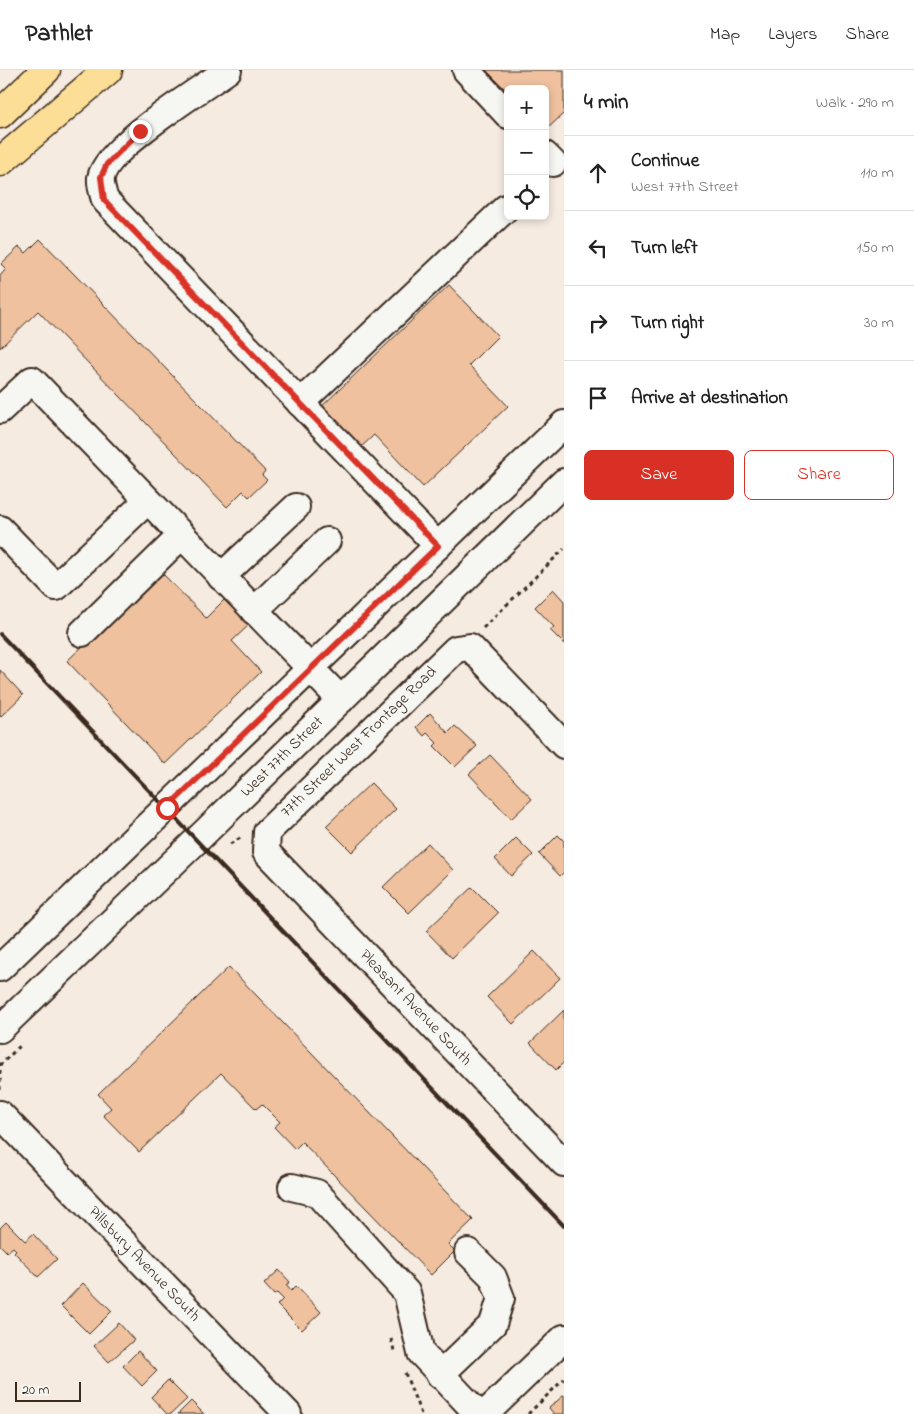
<!DOCTYPE html>
<meta charset="utf-8">
<style>
:root{--surface:#fff;--page:#f2f2f2;--text:#222;--muted:#767676;--line:#e0e0e0;--accent:#d93025}
body{margin:0;font-family:"Indie Flower",sans-serif;background:var(--page);color:var(--text)}
.controls{position:absolute;right:15px;top:15px;display:grid;overflow:hidden;border-radius:8px;box-shadow:0 2px 8px #0003}
.controls button{width:45px;height:45px;display:grid;place-items:center;padding:0;border:0;border-bottom:1px solid var(--line);background:var(--surface);color:var(--text);font:25px sans-serif}
.scale{position:absolute;left:15px;bottom:12px;width:66px;box-sizing:border-box;padding-left:5px;border:2px solid #3b2a1e;border-top:0;font-size:14px;line-height:18px;white-space:nowrap;color:#3b2a1e;-webkit-text-stroke:4px #f6f6f2;paint-order:stroke}
.stop{position:absolute;width:15px;height:15px;margin:-11px;border:4px solid #d93025;border-radius:50%;background:#fff}
.stop.end{background:#d93025;border-color:#fff;box-shadow:0 1px 5px #0008}
.list{margin:0;padding:0;list-style:none}
h2{display:flex;justify-content:space-between;align-items:center;height:65px;margin:0;padding:0 20px;font-size:21px}
h2 small{font-size:16px;font-weight:400;color:var(--muted)}
.list li{display:grid;grid-template-columns:32px 1fr auto;gap:15px;align-items:center;box-sizing:border-box;height:75px;padding:0 20px;border-top:1px solid var(--line)}
.list b{display:block;font-size:19px;white-space:nowrap}
.list p{margin:0;font-size:16px;white-space:nowrap;color:var(--muted)}
.list em{font-size:16px;font-style:normal;color:var(--muted)}
.actions{display:flex;gap:10px;padding:15px 20px}
.actions a{flex:1;padding:11px 0;border:1px solid var(--accent);border-radius:8px;text-align:center;font-size:18px;color:var(--accent)}
.actions .main{background:var(--accent);color:#fff}
.icon{flex:none;width:28px;height:28px;fill:none;stroke:currentColor;stroke-width:2;stroke-linecap:round;stroke-linejoin:round}
.map{position:relative;flex:none;width:564px;height:1344px;overflow:hidden}
header{display:flex;align-items:center;gap:30px;box-sizing:border-box;height:70px;padding:0 25px;background:var(--surface);border-bottom:1px solid var(--line)}
header strong{font-size:24px}
nav{display:flex;gap:28px;margin-inline-start:auto;font-size:18px}
main{display:flex}
aside{flex:1;background:var(--surface)}
.map>svg:first-child{display:block}
.building{fill:#efc19f;stroke:#3b2a1e}
.lines{fill:none;stroke-linecap:round;stroke-linejoin:round}
.minor-casing{stroke:#3b2a1e;stroke-width:30}
.highway-casing{stroke:#3b2a1e;stroke-width:31}
.path{stroke:#3b2a1e;stroke-width:3;stroke-dasharray:4 4;stroke-linecap:butt}
.minor{stroke:#f6f6f2;stroke-width:26}
.highway{stroke:#fcde96;stroke-width:28}
.rail{stroke:#3b2a1e;stroke-width:4}
.route{stroke:#d93025;stroke-width:6}
.labels{text-anchor:middle;dominant-baseline:central;stroke-width:4;stroke-linejoin:round;paint-order:stroke}
.street-label{font-size:16px;fill:#3b2a1e;stroke:#f6f6f2}
</style>
<header>
<strong>Pathlet</strong>
<nav><a>Map</a><a>Layers</a><a>Share</a></nav>
</header>
<main>
<div class="map">
<svg width="564" height="1344" viewBox="0 0 564 1344">
<rect width="100%" height="100%" fill="#f5ebe1"/>
<filter id="ink" filterUnits="userSpaceOnUse"><feTurbulence type="fractalNoise" baseFrequency=".02" numOctaves="2"/><feDisplacementMap in="SourceGraphic" scale="10" xChannelSelector="R" yChannelSelector="G"/><feConvolveMatrix kernelMatrix="1 2 1 2 8 2 1 2 1" color-interpolation-filters="sRGB"/></filter>
<g filter="url(#ink)">
<!-- building -->
<g class="building">
<polygon points="486,0 564,0 564,43 545,61 545,19 508,19 508,22"/>
<polygon points="40,169 265,401 262,405 267,410 249,427 243,421 227,437 38,241 0,278 0,206 6,199 1,194 19,177 26,183"/>
<polygon points="449,215 498,266 469,295 508,336 423,417 374,365 358,380 319,339"/>
<polygon points="161,502 206,548 224,530 249,555 232,571 261,602 165,694 67,591"/>
<polygon points="553,519 564,531 564,574 550,560 554,557 535,537"/>
<polygon points="0,600 23,625 0,647"/>
<polygon points="430,643 448,663 455,656 477,676 455,697 434,676 437,673 427,663 424,666 416,657"/>
<polygon points="490,685 532,729 511,749 469,704"/>
<polygon points="371,713 396,739 352,782 326,756"/>
<polygon points="558,765 564,771 564,802 560,806 539,784"/>
<polygon points="516,768 533,785 511,806 495,789"/>
<polygon points="428,773 453,800 409,843 383,817"/>
<polygon points="472,817 498,843 452,888 426,861"/>
<polygon points="534,881 560,908 513,954 487,927"/>
<polygon points="229,897 473,1150 448,1174 455,1181 431,1205 302,1072 295,1079 274,1057 280,1052 262,1034 256,1039 221,1003 139,1082 103,1045 111,1038 98,1024"/>
<polygon points="564,940 564,992 556,1000 530,973"/>
<polygon points="6,1152 25,1171 33,1164 57,1189 38,1207 14,1182 16,1180 13,1177 7,1182 0,1175 0,1158"/>
<polygon points="279,1200 290,1212 286,1215 291,1221 296,1216 321,1242 302,1260 277,1235 283,1229 277,1223 274,1225 264,1214"/>
<polygon points="83,1213 112,1241 89,1264 61,1236"/>
<polygon points="119,1253 134,1270 109,1292 94,1276"/>
<polygon points="138,1281 157,1301 142,1316 123,1296"/>
<polygon points="168,1310 187,1329 171,1344 167,1344 151,1327"/>
<polygon points="564,1325 564,1344 554,1344 549,1338"/>
<polygon points="191,1331 204,1344 178,1344"/>
</g>
<g class="lines">
<!-- minor casing -->
<g class="minor-casing">
<g id="minor">
<path d="M228 0C202 19 106 77 101 108 100 115 103 123 105 130L438 476"/>
<polyline points="466,0 508,45"/>
<polyline points="545,85 553,93"/>
<polyline points="300,333 506,138"/>
<polyline points="0,340 32,310 341,630"/>
<polyline points="0,459 56,517 147,431"/>
<polyline points="221,507 296,437"/>
<polyline points="254,541 327,471"/>
<polyline points="82,563 181,466"/>
<path id="s1" d="M564 675 470 577 456 579 267 762 266 782 564 1093"/>
<polyline points="0,898 564,354"/>
<path id="s2" d="M0 959 197 770 564 412"/>
<path id="s3" d="M0 1044 288 1344"/>
<polyline points="292,1117 317,1123 407,1223 421,1283 478,1344"/>
<polyline points="440,1305 493,1254 501,1228 493,1207 468,1182"/>
<polyline points="485,1344 564,1268"/>
</g>
</g>
<!-- highway casing -->
<g class="highway-casing">
<g id="highway">
<polyline points="0,44 46,0"/>
<polyline points="0,92 108,0"/>
</g>
</g>
<!-- path -->
<g class="path">
<polyline points="483,558 564,479"/>
<polyline points="230,774 242,767"/>
<polyline points="0,1020 0,995 20,976"/>
<polyline points="391,1269 395,1284"/>
<polyline points="405,1303 421,1344"/>
<polyline points="528,1344 564,1309"/>
</g>
<!-- minor -->
<use href="#minor" class="minor"/>
<!-- highway -->
<use href="#highway" class="highway"/>
<!-- rail -->
<polyline class="rail" points="0,564 564,1156"/>
</g>
</g>
<g class="lines" filter="url(#ink)">
<!-- route -->
<polyline class="route" points="140,61 107,94 101,107 104,130 438,476 167,738"/>
</g>
<g class="labels">
<!-- street labels -->
<g class="street-label">
<text transform="translate(359 672) rotate(-44)">77th Street West Frontage Road</text>
<text stroke="none"><textPath href="#s2" startOffset="392">West 77th Street</textPath></text>
<text stroke="none"><textPath href="#s1" startOffset="649">Pleasant Avenue South</textPath></text>
<text stroke="none"><textPath href="#s3" startOffset="208">Pillsbury Avenue South</textPath></text>
</g>
</g>
</svg>
<div class="controls">
<button>+</button>
<button>−</button>
<button><svg class="icon" aria-label="locate" viewBox="0 0 24 24"><circle cx="12" cy="12" r="6"/><path d="M12 2v4M12 18v4M2 12h4M18 12h4"/></svg></button>
</div>
<div class="scale">20 m</div>
<div class="stop" style="left:167px;top:738px"></div>
<div class="stop end" style="left:140px;top:61px"></div>
</div>
<aside>
<h2>4 min<small>Walk · 290 m</small></h2>
<ul class="list">
<li><svg class="icon" aria-label="ahead" viewBox="0 0 24 24"><path d="M12 20V5M6 11l6-6 6 6"/></svg><div><b>Continue</b><p>West 77th Street</p></div><em>110 m</em></li>
<li><svg class="icon" aria-label="left" viewBox="0 0 24 24"><path d="M17 20v-9H6M10 6l-5 5 5 5"/></svg><div><b>Turn left</b></div><em>150 m</em></li>
<li><svg class="icon" aria-label="right" viewBox="0 0 24 24"><path d="M7 20v-9h11M14 6l5 5-5 5"/></svg><div><b>Turn right</b></div><em>30 m</em></li>
<li><svg class="icon" aria-label="arrive" viewBox="0 0 24 24"><path d="M6 21V4h12l-3 4 3 4H6"/></svg><div><b>Arrive at destination</b></div></li>
</ul>
<div class="actions"><a class="main">Save</a><a>Share</a></div>
</aside>
</main>
